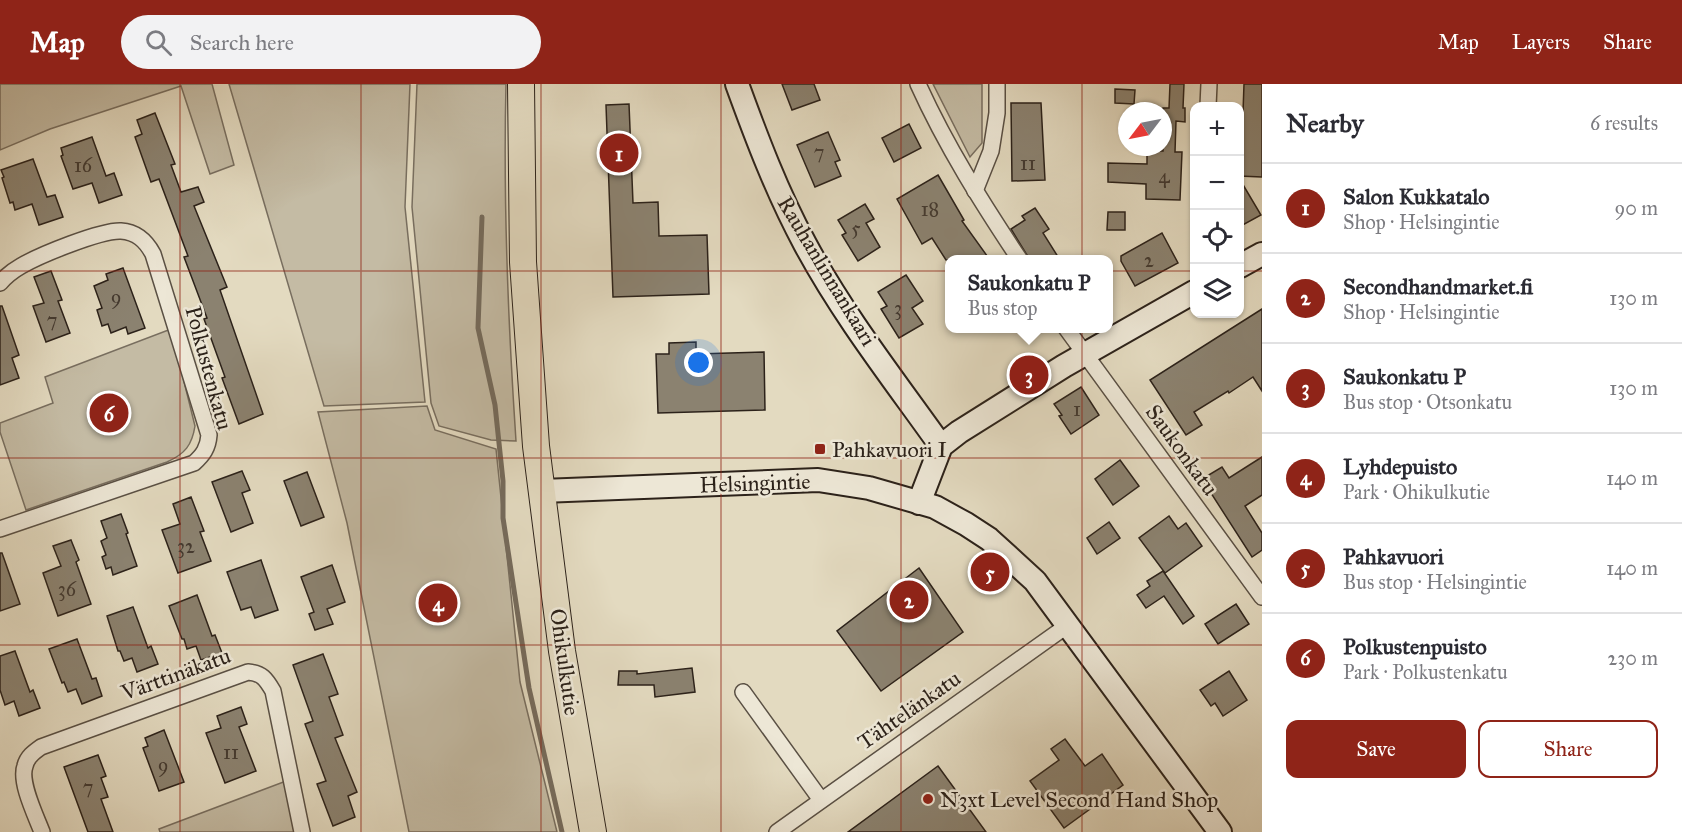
<!DOCTYPE html>
<meta charset="utf-8">
<style>
:root{--surface:#fff;--page:#f2f2f3;--text:#2b2b33;--muted:#7c7c81;--line:#e1e1e2;--accent:#8f2418}
body{margin:0;font-family:"IM FELL Great Primer",serif;background:var(--page);color:var(--text)}
.controls{position:absolute;right:18px;top:18px;display:grid;overflow:hidden;border-radius:12px;box-shadow:0 2px 4px #0004}
.controls button{width:54px;height:54px;display:grid;place-items:center;padding:0;border:0;border-bottom:2px solid var(--line);background:var(--surface);color:var(--text);font:30px sans-serif}
.compass{position:absolute;left:1118px;top:18px;width:54px;height:54px;border-radius:50%;background:var(--surface);box-shadow:0 2px 4px #0004;rotate:238deg}
.you{position:absolute;left:699px;top:279px;width:21px;height:21px;margin:-15px;border:4px solid #fff;border-radius:50%;background:#1a73e8;box-shadow:0 0 0 9px #1a73e833}
.badge{display:grid;place-items:center;width:39px;height:39px;border-radius:50%;background:var(--accent);color:#fff;font-size:20px;font-weight:700}
.pin{position:absolute;translate:-50% -50%;border:3px solid #fff;box-shadow:0 2px 6px #0006}
.popup{position:absolute;left:945px;top:171px;width:168px;height:78px;box-sizing:border-box;display:grid;place-content:center;border-radius:12px;background:var(--surface);filter:drop-shadow(0 2px 4px #0005);font-size:20px;white-space:nowrap;color:var(--muted)}
.popup b{font-size:22px;color:var(--text)}
.popup::after{content:'';position:absolute;left:50%;top:100%;margin-left:-12px;border:12px solid transparent;border-top-color:var(--surface)}
.list{margin:0;padding:0;list-style:none}
h2{display:flex;justify-content:space-between;align-items:center;height:78px;margin:0;padding:0 24px;font-size:26px}
h2 small{font-size:20px;font-weight:400;color:var(--muted)}
.list li{display:grid;grid-template-columns:39px 1fr auto;gap:18px;align-items:center;box-sizing:border-box;height:90px;padding:0 24px;border-top:2px solid var(--line)}
.list b{display:block;font-size:22px;white-space:nowrap}
.list p{margin:0;font-size:20px;white-space:nowrap;color:var(--muted)}
.list em{font-size:20px;font-style:normal;color:var(--muted)}
.actions{display:flex;gap:12px;padding:18px 24px}
.actions a{flex:1;padding:14px 0;border:2px solid var(--accent);border-radius:12px;text-align:center;font-size:21px;color:var(--accent)}
.actions .main{background:var(--accent);color:#fff}
.icon{flex:none;width:33px;height:33px;fill:none;stroke:currentColor;stroke-width:2;stroke-linecap:round;stroke-linejoin:round}
.map{position:relative;flex:none;width:1262px;height:748px;overflow:hidden}
header{display:flex;align-items:center;gap:36px;box-sizing:border-box;height:84px;padding:0 30px;background:var(--accent);color:#fff}
header strong{font-size:28px}
nav{display:flex;gap:33px;margin-inline-start:auto;font-size:21px}
.search{width:420px;height:54px;background:var(--page);display:flex;align-items:center;gap:15px;box-sizing:border-box;padding:0 21px;border-radius:33px;color:var(--muted);font-size:22px}
main{display:flex}
aside{flex:1;background:var(--surface)}
.map>svg:first-child{display:block}
.green{fill:#c4bba4;stroke:#786e5f;stroke-width:1.5}
.lines{fill:none;stroke-linecap:round;stroke-linejoin:round}
.stream{stroke:#756b5c;stroke-width:5}
.building{fill:#8b8270;stroke:#2c221a;stroke-width:1.5}
.street-casing{stroke:#5a5044;stroke-width:18}
.secondary-casing{stroke:#2c221a;stroke-width:26}
.primary-casing{stroke:#2c221a;stroke-width:28}
.street{stroke:#ede7d6;stroke-width:15}
.secondary{stroke:#ede7d6;stroke-width:22}
.primary{stroke:#e3dac0;stroke-width:26}
.grid{fill:none;stroke:#8f2418;stroke-width:1.5;stroke-opacity:0.55}
.poi-dot{fill:#8f2418;stroke:#ede7d6;stroke-width:2}
.labels{text-anchor:middle;dominant-baseline:central;stroke-width:5;stroke-linejoin:round;paint-order:stroke}
.number-label{font-size:20px;fill:#443a30}
.street-label{font-size:22px;fill:#2c221a;stroke:#ede7d6}
.poi-label{font-size:22px;fill:#2c221a;stroke:#ede7d6;text-anchor:start}
</style>
<header>
<strong>Map</strong>
<div class="search"><svg class="icon" aria-label="search" viewBox="0 0 24 24"><circle cx="10" cy="10" r="6"/><path d="M15 15l6 6"/></svg>Search here</div>
<nav><a>Map</a><a>Layers</a><a>Share</a></nav>
</header>
<main>
<div class="map">
<svg width="1262" height="748" viewBox="0 0 1262 748">
<rect width="100%" height="100%" fill="#e3dac0"/>
<filter id="stains"><feTurbulence type="fractalNoise" baseFrequency=".00333" numOctaves="4"/><feColorMatrix values="0 0 0 0 .2 0 0 0 0 .09 0 0 0 0 .02 0 0 0 .5 -.17"/></filter>
<radialGradient id="worn" r=".72"><stop offset=".6" stop-color="#630" stop-opacity="0"/><stop offset="1" stop-color="#630" stop-opacity=".3"/></radialGradient>
<!-- green -->
<g class="green">
<polygon points="0,0 212,0 234,81 210,90 181,2 50,45 0,66"/>
<polygon points="229,0 410,0 405,123 425,318 324,322"/>
<path d="M417 0H506C503 119 508 238 516 357L491 356 439 342 431 319 412 123Z"/>
<polygon points="933,0 982,0 982,59 970,73"/>
<path d="M171 245 195 342C192 361 185 370 167 378L26 426 0 348V339L53 319 45 293Z"/>
<polygon points="427,322 435,346 496,365 520,598 557,748 409,748 347,439 318,328"/>
<polygon points="286,697 296,748 160,748 159,745"/>
</g>
<g class="lines">
<!-- stream -->
<polyline class="stream" points="482,133 478,244 495,321 503,397 503,434 529,604 562,748"/>
</g>
<!-- building -->
<g class="building">
<polygon points="782,0 814,0 820,16 792,26"/>
<polygon points="1170,0 1184,0 1183,24 1185,24 1185,38 1176,37 1175,68 1182,68 1180,116 1146,115 1146,100 1108,98 1108,79 1147,80 1147,67 1163,67 1163,24 1169,24"/>
<polygon points="1244,0 1262,0 1262,93 1239,92 1239,57 1242,57"/>
<polygon points="1115,5 1135,6 1134,20 1115,19"/>
<polygon points="1011,19 1041,19 1045,96 1012,97"/>
<polygon points="629,20 633,119 658,118 659,152 707,151 709,210 613,213 606,21"/>
<polygon points="155,29 175,80 171,81 181,108 198,103 204,118 194,122 227,203 220,206 263,330 239,340 222,294 225,293 204,235 207,234 184,173 188,172 159,95 151,98 135,53 142,50 137,36"/>
<polygon points="909,40 921,64 894,78 882,54"/>
<polygon points="828,48 840,76 835,78 841,92 815,103 797,61"/>
<polygon points="92,53 106,92 114,89 122,111 99,119 92,99 73,105 61,72 63,71 61,64"/>
<polygon points="33,75 47,113 55,111 63,133 39,141 32,120 15,126 13,118 10,119 2,94 4,93 1,86"/>
<polygon points="938,91 964,136 962,137 990,176 946,176 932,154 922,160 897,115"/>
<polygon points="1239,94 1261,131 1239,143"/>
<polygon points="865,120 874,135 866,139 880,163 858,177 842,151 846,149 838,136"/>
<polygon points="1035,124 1049,145 1043,149 1060,176 1030,176 1011,145 1025,136 1022,132"/>
<polygon points="1108,128 1125,128 1125,146 1107,146"/>
<polygon points="1162,149 1178,179 1135,202 1121,177 1121,172"/>
<polygon points="123,184 145,244 128,250 126,243 111,249 108,240 102,242 97,226 102,224 94,202 108,196 106,190"/>
<polygon points="51,187 62,216 58,217 70,249 46,258 33,222 44,219 34,193"/>
<polygon points="906,191 923,217 912,224 923,240 899,254 881,225 887,222 878,208"/>
<polygon points="0,222 2,222 19,271 12,274 19,294 0,301"/>
<polygon points="1262,225 1262,307 1253,293 1229,309 1228,307 1194,328 1202,341 1186,351 1150,296"/>
<polygon points="696,258 696,270 764,268 765,326 658,329 656,270 669,270 669,259"/>
<polygon points="1081,303 1099,331 1071,350 1059,332 1062,331 1054,320"/>
<polygon points="1262,373 1262,411 1245,422 1262,449 1262,466 1252,473 1202,395 1222,383 1229,394"/>
<polygon points="1120,376 1139,402 1113,421 1095,395"/>
<polygon points="242,387 250,406 242,409 253,439 231,448 212,398"/>
<polygon points="307,388 324,433 301,442 284,397"/>
<polygon points="191,413 204,447 200,448 211,477 178,489 162,446 180,440 173,420"/>
<polygon points="121,430 128,449 126,450 137,482 113,491 111,483 106,485 102,473 106,471 101,457 107,454 101,437"/>
<polygon points="1169,432 1178,445 1186,439 1202,462 1165,489 1139,454"/>
<polygon points="1109,438 1120,454 1097,470 1087,454"/>
<polygon points="71,456 79,476 76,478 91,520 58,532 43,489 61,482 53,462"/>
<polygon points="0,469 2,469 20,520 0,527"/>
<polygon points="261,476 278,526 255,534 251,523 241,526 227,488"/>
<polygon points="332,481 345,518 327,525 333,540 315,546 309,530 314,528 301,493"/>
<polygon points="919,484 963,548 881,607 837,547"/>
<polygon points="1163,487 1194,532 1183,540 1164,512 1146,524 1137,511 1150,502 1147,497"/>
<polygon points="197,511 212,552 215,551 222,569 201,576 196,562 187,565 184,555 182,555 169,522"/>
<polygon points="1236,520 1249,540 1218,560 1205,540"/>
<polygon points="133,523 148,564 151,562 158,580 137,588 132,574 124,577 120,567 118,567 107,532"/>
<polygon points="77,555 92,595 96,594 102,612 82,620 76,605 68,608 64,598 62,599 49,565"/>
<polygon points="15,567 30,608 33,606 40,624 19,632 14,617 5,621 0,606 0,572"/>
<polygon points="323,570 338,610 329,613 343,651 335,654 357,708 348,712 355,733 333,742 317,700 326,697 305,640 313,637 293,581"/>
<polygon points="692,584 695,608 655,613 654,601 618,601 619,587 637,587 637,590"/>
<polygon points="1229,587 1247,616 1223,632 1215,619 1211,622 1200,606"/>
<polygon points="241,623 247,640 239,643 256,687 225,699 206,649 221,644 217,632"/>
<polygon points="164,646 184,698 159,707 143,664 148,662 145,654"/>
<polygon points="1065,655 1085,682 1102,670 1123,701 1064,744 1030,697 1059,676 1051,665"/>
<polygon points="98,671 106,692 101,694 108,713 101,715 113,748 88,748 64,683"/>
<polygon points="938,682 986,748 848,748"/>
</g>
<g class="lines">
<!-- street casing -->
<g class="street-casing">
<g id="street">
<path d="M918 0C946 62 982 119 1020 176"/>
<polyline points="1208,22 1209,0"/>
<polyline points="975,107 991,67 997,29 997,0"/>
<path d="M0 199C6 192 14 186 21 182 40 171 101 146 121 147 137 148 146 157 153 170L209 351C208 364 203 371 194 379L0 445"/>
<polyline points="1066,244 1262,513"/>
<polyline points="743,608 821,716"/>
<path d="M42 748C36 732 19 698 25 682 27 673 34 668 41 663L248 588C262 589 266 595 273 607L302 748"/>
<polyline points="777,748 1068,541"/>
</g>
</g>
<!-- secondary casing -->
<g class="secondary-casing">
<g id="secondary">
<path d="M737 0C757 55 777 108 805 160 843 231 894 296 941 362"/>
<polyline points="1240,182 1262,170"/>
<polyline points="542,407 818,396 869,404 935,423 966,440 989,455 1035,497 1220,748"/>
<polyline points="919,419 941,362 959,348 1064,282 1194,208"/>
</g>
</g>
<!-- primary casing -->
<g class="primary-casing">
<polyline id="primary" points="521,0 523,178 536,362 562,567 593,748"/>
</g>
<!-- street -->
<use href="#street" class="street"/>
<!-- secondary -->
<use href="#secondary" class="secondary"/>
<!-- primary -->
<use href="#primary" class="primary"/>
</g>
<!-- grid -->
<path class="grid" d="M180 0V748M361 0V748M541 0V748M721 0V748M901 0V748M1082 0V748M0 187H1194M1240 187H1262M0 374H1262M0 561H1262"/>
<!-- markers -->
<g class="poi-dot">
<rect x="814" y="359" width="12" height="12" rx="3"/>
<circle cx="928" cy="715" r="6"/>
</g>
<g class="labels">
<!-- number labels -->
<g class="number-label">
<text x="819" y="68">7</text>
<text x="1028" y="79">11</text>
<text x="83" y="81">16</text>
<text x="1164" y="92">4</text>
<text x="930" y="125">18</text>
<text x="856" y="144">5</text>
<text x="1149" y="176">2</text>
<text x="116" y="213">9</text>
<text x="898" y="224">3</text>
<text x="52" y="236">7</text>
<text x="1077" y="325">1</text>
<text x="186" y="462">32</text>
<text x="67" y="505">36</text>
<text x="231" y="668">11</text>
<text x="163" y="681">9</text>
<text x="88" y="703">7</text>
</g>
<!-- street labels -->
<g class="street-label">
<text transform="translate(827 187) rotate(59)">Rauhanlinnankaari</text>
<text transform="translate(209 284) rotate(75)">Polkustenkatu</text>
<text transform="translate(1182 366) rotate(54)">Saukonkatu</text>
<text transform="translate(755 399) rotate(-2)">Helsingintie</text>
<text transform="translate(565 578) rotate(82)">Ohikulkutie</text>
<text transform="translate(176 590) rotate(-20)">Värttinäkatu</text>
<text transform="translate(909 626) rotate(-35)">Tähtelänkatu</text>
</g>
<!-- poi labels -->
<g class="poi-label">
<text x="832" y="365">Pahkavuori I</text>
<text x="940" y="715">N3xt Level Second Hand Shop</text>
</g>
</g>
<rect width="100%" height="100%" filter="url(#stains)"/>
<rect width="100%" height="100%" fill="url(#worn)"/>
</svg>
<div class="controls">
<button>+</button>
<button>−</button>
<button><svg class="icon" aria-label="locate" viewBox="0 0 24 24"><circle cx="12" cy="12" r="6"/><path d="M12 2v4M12 18v4M2 12h4M18 12h4"/></svg></button>
<button><svg class="icon" aria-label="layers" viewBox="0 0 24 24"><path d="M12 4l9 5-9 5-9-5zM3 14l9 5 9-5"/></svg></button>
</div>
<svg class="compass" viewBox="-18 -18 36 36"><path d="M0-13l5 13h-10z" fill="#e53935"/><path d="M0 13l5-13h-10z" fill="#7c7c81"/></svg>
<div class="you"></div>
<div class="pin badge" style="left:619px;top:69px">1</div>
<div class="pin badge" style="left:909px;top:516px">2</div>
<div class="pin badge" style="left:1029px;top:291px">3</div>
<div class="popup"><b>Saukonkatu P</b>Bus stop</div>
<div class="pin badge" style="left:438px;top:519px">4</div>
<div class="pin badge" style="left:990px;top:488px">5</div>
<div class="pin badge" style="left:109px;top:329px">6</div>
</div>
<aside>
<h2>Nearby<small>6 results</small></h2>
<ul class="list">
<li><span class="badge">1</span><div><b>Salon Kukkatalo</b><p>Shop · Helsingintie</p></div><em>90 m</em></li>
<li><span class="badge">2</span><div><b>Secondhandmarket.fi</b><p>Shop · Helsingintie</p></div><em>130 m</em></li>
<li><span class="badge">3</span><div><b>Saukonkatu P</b><p>Bus stop · Otsonkatu</p></div><em>130 m</em></li>
<li><span class="badge">4</span><div><b>Lyhdepuisto</b><p>Park · Ohikulkutie</p></div><em>140 m</em></li>
<li><span class="badge">5</span><div><b>Pahkavuori</b><p>Bus stop · Helsingintie</p></div><em>140 m</em></li>
<li><span class="badge">6</span><div><b>Polkustenpuisto</b><p>Park · Polkustenkatu</p></div><em>230 m</em></li>
</ul>
<div class="actions"><a class="main">Save</a><a>Share</a></div>
</aside>
</main>
